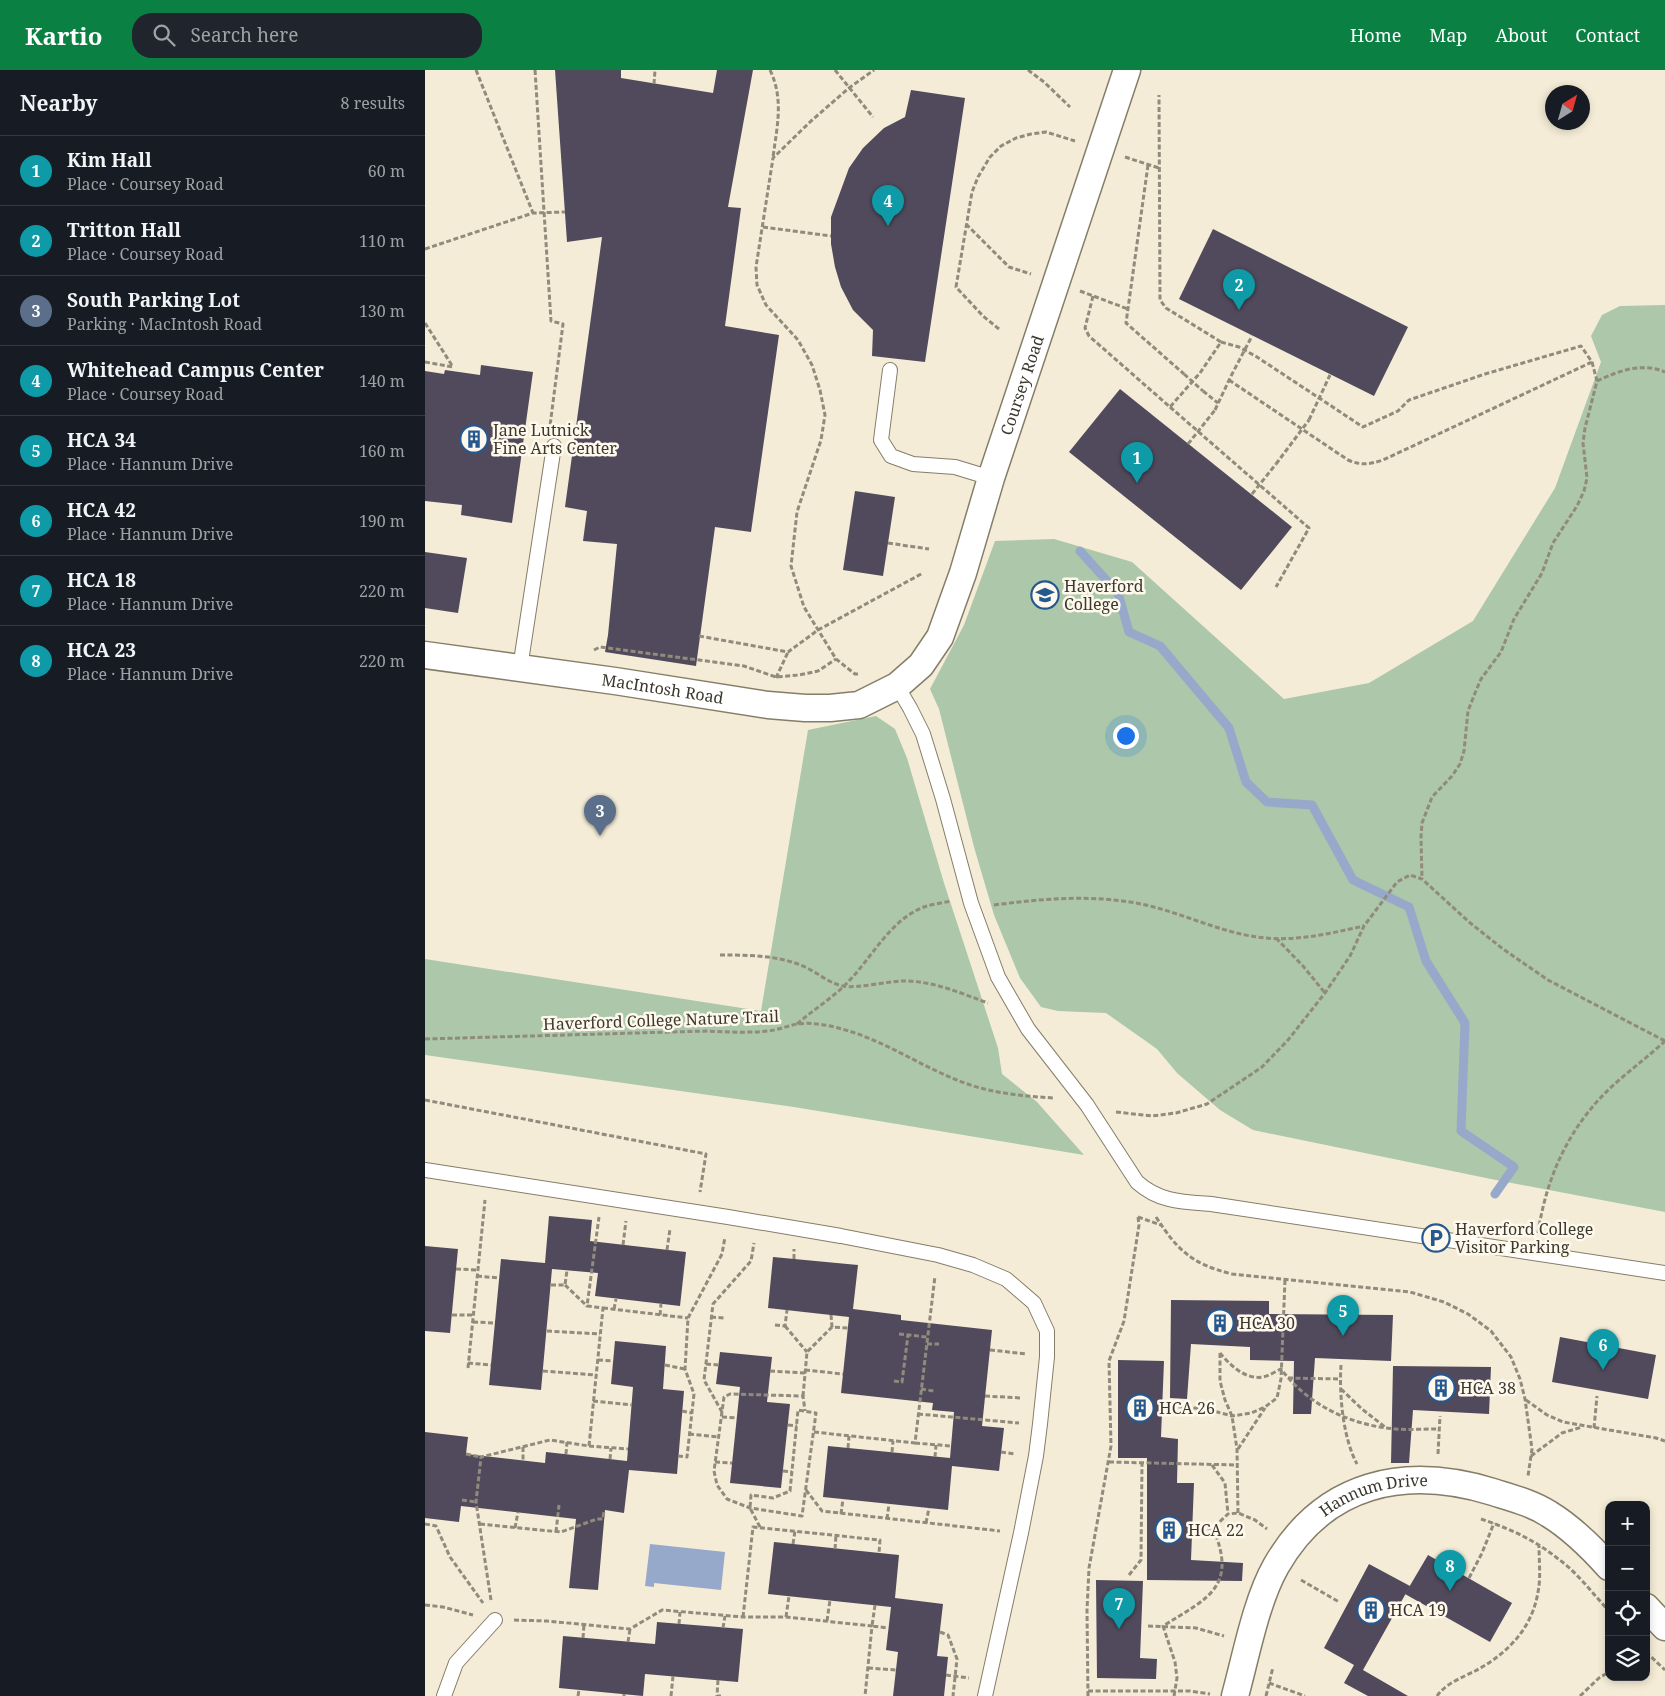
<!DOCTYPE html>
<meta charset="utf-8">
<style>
:root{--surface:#171b24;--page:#20242c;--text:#f1f3f6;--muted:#9ea1a6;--line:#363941;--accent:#0b8043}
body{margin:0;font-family:"Noto Serif",serif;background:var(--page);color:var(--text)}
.controls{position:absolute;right:15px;bottom:15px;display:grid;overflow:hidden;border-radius:10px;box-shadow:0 2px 8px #0003}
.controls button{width:45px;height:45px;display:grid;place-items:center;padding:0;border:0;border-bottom:1px solid var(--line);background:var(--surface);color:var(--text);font:25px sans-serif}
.compass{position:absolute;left:1120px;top:15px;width:45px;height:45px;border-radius:50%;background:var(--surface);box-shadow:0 2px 8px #0003;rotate:37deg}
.you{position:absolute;left:700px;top:665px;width:18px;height:18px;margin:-12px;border:4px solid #fff;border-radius:50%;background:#1a73e8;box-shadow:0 0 0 8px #1a73e833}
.badge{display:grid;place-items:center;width:32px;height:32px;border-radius:50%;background:var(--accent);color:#fff;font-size:16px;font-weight:700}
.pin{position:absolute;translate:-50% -41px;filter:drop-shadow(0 1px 2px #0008)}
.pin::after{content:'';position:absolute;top:26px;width:18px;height:15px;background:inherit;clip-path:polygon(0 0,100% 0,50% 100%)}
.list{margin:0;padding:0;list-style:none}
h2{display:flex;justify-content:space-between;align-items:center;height:65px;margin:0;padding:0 20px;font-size:21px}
h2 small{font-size:16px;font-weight:400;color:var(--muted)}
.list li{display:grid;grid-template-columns:32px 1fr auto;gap:15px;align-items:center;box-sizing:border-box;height:70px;padding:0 20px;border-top:1px solid var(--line)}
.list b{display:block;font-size:19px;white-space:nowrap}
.list p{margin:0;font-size:16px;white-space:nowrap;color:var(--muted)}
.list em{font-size:16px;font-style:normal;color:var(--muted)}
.icon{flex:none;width:28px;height:28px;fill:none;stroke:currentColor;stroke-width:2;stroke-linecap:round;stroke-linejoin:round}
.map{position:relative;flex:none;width:1240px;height:1626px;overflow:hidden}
header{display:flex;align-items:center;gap:30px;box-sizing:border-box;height:70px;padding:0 25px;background:var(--accent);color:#fff}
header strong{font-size:24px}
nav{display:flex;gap:28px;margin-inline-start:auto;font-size:18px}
.search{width:350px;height:45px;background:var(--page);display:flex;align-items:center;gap:12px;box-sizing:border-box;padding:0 18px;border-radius:20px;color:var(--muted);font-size:19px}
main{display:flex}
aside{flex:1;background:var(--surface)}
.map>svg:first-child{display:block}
.green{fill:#acc7a9}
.water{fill:#97a9ca}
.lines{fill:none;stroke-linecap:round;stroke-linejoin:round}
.stream{stroke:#97a9ca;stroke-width:9}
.building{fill:#504a5c}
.service-casing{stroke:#847d69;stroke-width:16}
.minor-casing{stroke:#847d69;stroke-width:29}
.path{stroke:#908b7c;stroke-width:3;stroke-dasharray:5 2.5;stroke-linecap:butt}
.service{stroke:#fff;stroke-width:14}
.minor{stroke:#fff;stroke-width:26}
.path-bridge{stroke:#908b7c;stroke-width:3;stroke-dasharray:5 2.5;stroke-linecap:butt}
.labels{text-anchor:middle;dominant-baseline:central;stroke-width:5;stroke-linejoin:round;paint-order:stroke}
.street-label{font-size:16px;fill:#3b382f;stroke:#fef9ec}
.poi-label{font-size:16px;fill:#3b382f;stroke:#fef9ec;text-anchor:start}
</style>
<header>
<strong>Kartio</strong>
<div class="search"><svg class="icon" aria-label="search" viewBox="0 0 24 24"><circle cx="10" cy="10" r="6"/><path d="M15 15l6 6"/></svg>Search here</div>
<nav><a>Home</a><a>Map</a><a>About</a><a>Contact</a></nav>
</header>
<main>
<aside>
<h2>Nearby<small>8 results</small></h2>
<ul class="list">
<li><span class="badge" style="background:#0f9aa8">1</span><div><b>Kim Hall</b><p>Place · Coursey Road</p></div><em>60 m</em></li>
<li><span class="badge" style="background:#0f9aa8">2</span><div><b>Tritton Hall</b><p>Place · Coursey Road</p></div><em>110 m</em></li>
<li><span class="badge" style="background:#5c6f8a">3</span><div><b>South Parking Lot</b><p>Parking · MacIntosh Road</p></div><em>130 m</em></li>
<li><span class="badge" style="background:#0f9aa8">4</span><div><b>Whitehead Campus Center</b><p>Place · Coursey Road</p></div><em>140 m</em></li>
<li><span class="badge" style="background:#0f9aa8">5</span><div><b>HCA 34</b><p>Place · Hannum Drive</p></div><em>160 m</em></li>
<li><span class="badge" style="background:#0f9aa8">6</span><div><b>HCA 42</b><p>Place · Hannum Drive</p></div><em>190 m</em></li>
<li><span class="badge" style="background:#0f9aa8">7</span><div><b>HCA 18</b><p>Place · Hannum Drive</p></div><em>220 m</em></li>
<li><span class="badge" style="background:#0f9aa8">8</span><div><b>HCA 23</b><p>Place · Hannum Drive</p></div><em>220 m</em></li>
</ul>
</aside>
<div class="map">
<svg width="1240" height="1626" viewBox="0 0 1240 1626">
<rect width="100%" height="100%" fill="#f4ecd6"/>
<!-- green -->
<g class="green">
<polygon points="1240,235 1240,1142 1066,1109 828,1060 795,1040 752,1003 732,979 681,943 633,941 616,937 595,908 569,845 549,777 514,639 505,619 539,555 570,471 629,469 707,492 859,629 944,613 1048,551 1130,418 1176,292 1166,266 1177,245 1195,236"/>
<polygon points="451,646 470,659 482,688 519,813 573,978 577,1004 612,1032 659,1085 369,1037 0,985 0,889 336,941 383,660"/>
</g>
<!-- water -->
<polygon class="water" points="225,1474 300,1482 296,1520 229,1513 229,1517 220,1516"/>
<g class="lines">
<!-- stream -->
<polyline class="stream" points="655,481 693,523 704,562 735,576 804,658 821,712 842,732 887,735 928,810 984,837 1001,891 1040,953 1036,1061 1089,1097 1070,1124"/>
</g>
<!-- building -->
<g class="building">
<polygon points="130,0 196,0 196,8 288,23 292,0 328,0 303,137 316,138 300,256 354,265 326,462 290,457 271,596 180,582 183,565 192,474 158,471 162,441 140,437 177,167 142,172"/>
<polygon points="486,20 540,28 500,292 447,286 448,260 428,240 416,217 410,197 406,174 406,147 424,98 438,78 459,58 480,47"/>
<polygon points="788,159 983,257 949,326 754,229"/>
<polygon points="56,295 108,302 87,453 36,445 37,435 0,431 0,301 19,304 20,300 55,305"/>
<polygon points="695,319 867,457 816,520 644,382"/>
<polygon points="430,421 470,427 458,506 418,500"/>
<polygon points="0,482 42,488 33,543 0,538"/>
<polygon points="124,1146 167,1150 165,1171 261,1182 255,1236 170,1226 173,1203 127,1199 116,1320 64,1315 76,1189 120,1193"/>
<polygon points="0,1176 33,1179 25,1263 0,1261"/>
<polygon points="348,1187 433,1195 428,1239 476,1245 476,1250 567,1260 557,1356 579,1358 574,1401 527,1396 523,1440 398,1427 403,1376 525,1388 529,1342 507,1340 508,1333 416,1323 424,1247 343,1238"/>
<polygon points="746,1230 844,1231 844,1244 968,1245 966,1291 890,1288 886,1344 868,1344 869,1291 825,1290 825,1277 766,1274 762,1329 745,1328"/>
<polygon points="1135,1267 1231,1285 1223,1329 1127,1312"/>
<polygon points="190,1271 241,1276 238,1319 259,1321 252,1404 204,1400 199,1443 180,1440 173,1520 144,1518 151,1449 36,1436 34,1452 0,1448 0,1362 43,1367 41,1384 120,1393 121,1382 202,1391 208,1317 186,1314"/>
<polygon points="295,1282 347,1287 342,1332 365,1334 356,1418 305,1413 315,1317 291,1314"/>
<polygon points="693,1290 739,1291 736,1367 753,1369 752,1413 769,1413 766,1490 818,1493 817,1511 722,1510 722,1388 693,1388"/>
<polygon points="968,1296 1066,1297 1064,1344 988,1340 984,1393 966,1393"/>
<polygon points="349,1472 474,1485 470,1528 518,1534 512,1586 523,1587 519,1626 468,1626 473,1582 461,1580 466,1537 343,1524"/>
<polygon points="1003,1485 1087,1533 1065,1572 980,1524"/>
<polygon points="944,1494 985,1516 938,1600 983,1626 943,1626 919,1613 929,1595 899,1578"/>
<polygon points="671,1510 718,1511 715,1588 732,1589 731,1609 672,1608"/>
<polygon points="232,1552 318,1559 313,1612 220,1604 218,1626 134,1618 138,1566 230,1574"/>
</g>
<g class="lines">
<!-- service casing -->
<g class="service-casing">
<g id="service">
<polyline points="465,300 456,370 466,386 488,394 530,397 566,408"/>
<polyline points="95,598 129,376"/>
<path d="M472 616 485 638 498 664 518 729 546 833 573 907 603 959 662 1035 712 1112C734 1132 758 1132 786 1134L1240 1203"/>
<polyline points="0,1100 303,1147 416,1166 513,1185 548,1195 581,1209 609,1233 622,1261 622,1287 615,1354 611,1386 596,1463 560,1626"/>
<polyline points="19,1626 31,1593 70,1550"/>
</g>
</g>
<!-- minor casing -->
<g class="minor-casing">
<g id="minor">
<path id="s1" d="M0 585 190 611 343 635 380 638H405L434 635 472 616 496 595 515 567 538 503 566 408 702 0"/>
<polyline points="1221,1537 1240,1557"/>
<path id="s2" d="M810 1626C821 1586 831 1531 851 1496 899 1412 980 1395 1068 1422 1087 1428 1107 1433 1124 1444 1147 1458 1166 1477 1184 1497"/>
</g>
</g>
<!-- path -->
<g class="path">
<polyline points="51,0 108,143"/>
<polyline points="110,0 126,251 138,254 125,356"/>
<path d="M345 0C359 29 352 57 348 87"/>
<polyline points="410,0 448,47"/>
<polyline points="603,0 619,12 645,37"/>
<polyline points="229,14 230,0"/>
<polyline points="700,87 734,98"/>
<polyline points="723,95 701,253 759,304"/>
<polyline points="541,154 584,197 606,204"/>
<polyline points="338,157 406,166"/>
<polyline points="0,179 108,143 140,142"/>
<polyline points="655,221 703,239"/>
<polyline points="668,226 660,258 664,266 745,337 775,303 796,272 741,238 735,230 734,25"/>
<polyline points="0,253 28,297"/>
<polyline points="574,259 558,246 531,217 547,122 553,107 565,87 576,76 591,68 606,64 621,62 650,71"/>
<polyline points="796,272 814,277 832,287 938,357 973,341 984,330 1060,304 1156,276 1167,292 1172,311 1160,358 1158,373 1162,408 1159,421 1152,436 1128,473 1117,503 1089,549 1076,582 1056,609 1050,623 1043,641 1039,681 1035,694 1027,706 1007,727 997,753 996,767 997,809"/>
<polyline points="0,292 28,297"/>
<path d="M804 310 923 390C937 396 945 394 958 390L1167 292"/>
<path d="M1172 311C1194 301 1216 292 1240 302"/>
<polyline points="778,321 793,333"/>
<polyline points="745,337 884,458 851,517"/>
<polyline points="790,340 806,306"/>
<polyline points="851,394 884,350"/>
<polyline points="463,473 504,479"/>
<polyline points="274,566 363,582 393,560 498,503"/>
<polyline points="169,580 175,577 319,596 351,607 374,605 393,601 411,589"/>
<polyline points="433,604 430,604 411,589 379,537 366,496 372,442 396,370 400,345 395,320 387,295 373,270 341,235 332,215 331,197 348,88 386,51 424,18 449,0"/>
<polyline points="351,608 363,582"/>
<path d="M569 835C615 829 659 825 705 832 752 839 794 864 841 868 874 871 907 863 939 856"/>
<polyline points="851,868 878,896 900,923"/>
<path d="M295 885C323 885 352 885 378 896 392 902 403 913 418 916 432 919 462 911 479 911 509 911 535 923 563 933"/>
<path d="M372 954C388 940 406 929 420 915 446 890 464 850 499 837 507 834 517 833 526 831"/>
<path d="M0 969 282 961C302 962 322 963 343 961 353 960 362 956 372 954 387 952 403 955 417 959 458 970 494 995 532 1010 563 1023 596 1026 629 1028"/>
<polyline points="0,1030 281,1084 275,1122"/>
<polyline points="691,1042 727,1046 751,1043 782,1034 837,997 863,970 900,923 925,886 939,856 972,812 985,805 997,809 1044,852 1078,879 1123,910 1240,971"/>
<polyline points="713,1147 736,1155"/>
<path d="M731 1147C753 1181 767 1194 807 1204L985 1222 1019 1232 1043 1244 1066 1261 1086 1287 1095 1309 1100 1329 1107 1379 1103 1406"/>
<path d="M1113 1163C1122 1103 1147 1051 1193 1011 1209 997 1225 985 1240 971"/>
<polyline points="198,1175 201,1151"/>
<polyline points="242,1180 245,1159"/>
<polyline points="369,1189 369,1179"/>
<polyline points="31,1199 53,1200"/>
<polyline points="52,1206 74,1208"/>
<polyline points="126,1215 140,1215 142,1200"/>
<polyline points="140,1215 162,1236"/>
<polyline points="178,1238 263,1248"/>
<polyline points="189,1239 191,1229"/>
<polyline points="27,1245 48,1245"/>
<polyline points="235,1245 236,1234"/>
<polyline points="406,1245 407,1257 423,1258"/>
<polyline points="286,1247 299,1248"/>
<polyline points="48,1252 70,1253"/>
<polyline points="350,1255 360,1256 362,1240"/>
<polyline points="360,1256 382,1282"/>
<polyline points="122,1261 175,1264"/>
<polyline points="474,1264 502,1267"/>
<polyline points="502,1274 514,1274"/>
<polyline points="565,1280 602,1284"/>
<path d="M795 1283C805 1295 820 1310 838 1307 844 1306 851 1301 856 1299 883 1335 925 1355 970 1359 984 1360 999 1359 1013 1359"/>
<polyline points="795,1283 795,1311 800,1330 807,1346 812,1379 813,1443"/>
<polyline points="173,1290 188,1291"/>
<polyline points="43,1293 66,1295"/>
<polyline points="281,1294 294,1295"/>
<polyline points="240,1295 260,1299"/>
<path d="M916 1295C914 1325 918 1368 932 1394"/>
<polyline points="43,1298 60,1130"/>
<polyline points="380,1300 418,1304"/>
<polyline points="118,1301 171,1305"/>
<polyline points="345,1301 380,1303"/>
<polyline points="863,1308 915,1309"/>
<polyline points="469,1311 477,1312 483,1265"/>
<polyline points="496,1319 509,1321"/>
<polyline points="916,1319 937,1339 960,1357"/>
<polyline points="378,1326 382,1282 407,1257"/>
<polyline points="560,1326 597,1328"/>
<polyline points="1101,1330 1122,1345 1138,1352 1231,1368 1240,1371"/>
<polyline points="168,1331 207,1335"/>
<polyline points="746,1336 781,1339 807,1346 826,1343 840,1337 852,1328 856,1309 860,1210"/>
<polyline points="257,1341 267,1343"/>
<polyline points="297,1342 279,1310 288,1234 326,1191 329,1173"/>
<polyline points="493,1344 594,1353"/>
<polyline points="297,1347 312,1348"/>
<polyline points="363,1355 372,1356"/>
<polyline points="1169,1358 1172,1326"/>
<polyline points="389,1362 490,1373 510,1206"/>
<polyline points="264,1364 294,1367"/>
<polyline points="490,1373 526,1376"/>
<polyline points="164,1376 203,1379"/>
<polyline points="98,1377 98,1391"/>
<polyline points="423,1378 424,1366"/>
<polyline points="813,1379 840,1338"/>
<polyline points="467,1382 468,1371"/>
<polyline points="576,1382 590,1384"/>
<polyline points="41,1384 56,1387"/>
<polyline points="141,1384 142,1372"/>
<polyline points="1013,1384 1015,1346"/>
<polyline points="253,1386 262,1387 269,1324 260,1299 263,1248 297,1184 300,1167"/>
<polyline points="1106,1386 1137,1363 1157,1357"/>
<polyline points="510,1387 511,1375"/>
<polyline points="185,1389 186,1378"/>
<polyline points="290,1392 307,1393"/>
<polyline points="684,1392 813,1395"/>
<polyline points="787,1395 800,1413 803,1444"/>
<polyline points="358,1401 367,1402"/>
<polyline points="381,1420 397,1441 575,1461"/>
<polyline points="37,1430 51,1432"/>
<polyline points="416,1444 418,1429"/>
<polyline points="462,1449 464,1434"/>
<path d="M1056 1449C1083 1458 1110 1470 1132 1488 1152 1502 1168 1524 1184 1541"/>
<polyline points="501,1453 504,1438"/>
<polyline points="0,1454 11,1456 25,1487 58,1533"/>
<polyline points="55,1454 136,1462 172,1449 178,1449 179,1440"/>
<polyline points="335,1457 325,1438 326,1425 348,1428 365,1421 373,1340 391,1343 377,1446 325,1438 302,1429 292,1415 289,1401 299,1327 305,1324 378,1326 380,1341"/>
<polyline points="90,1458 93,1442"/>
<polyline points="775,1460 788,1458 803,1444 813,1443 830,1450 842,1459"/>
<polyline points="131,1462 134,1435"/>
<polyline points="368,1474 370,1461"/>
<polyline points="410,1479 411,1465"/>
<polyline points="704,1505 716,1490 717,1393"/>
<polyline points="1044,1508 1057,1483 1069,1453"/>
<polyline points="876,1510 914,1532"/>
<polyline points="66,1530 51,1432 56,1387 125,1370 164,1376 178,1238 162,1236 174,1147"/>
<polyline points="0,1535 18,1537 48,1545"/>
<polyline points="450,1535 447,1556 463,1558"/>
<polyline points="318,1547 328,1457 455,1470 454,1483"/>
<polyline points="361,1547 364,1526"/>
<polyline points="89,1550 122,1551 205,1559 237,1540 318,1547 361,1547 447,1556 440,1626"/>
<polyline points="402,1551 405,1530"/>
<polyline points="254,1554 255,1542"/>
<polyline points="723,1556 771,1558 799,1566"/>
<polyline points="298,1558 300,1546"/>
<polyline points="515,1562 523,1565 532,1589 528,1626"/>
<polyline points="158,1568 159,1554"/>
<polyline points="203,1572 205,1559"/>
<polyline points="1221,1582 1240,1600"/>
<polyline points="443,1598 471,1600"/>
<polyline points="521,1605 544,1608"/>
<polyline points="293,1610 292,1626 296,1626"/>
<polyline points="844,1613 880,1626"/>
<polyline points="663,1621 765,1621 785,1624"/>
<polyline points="153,1626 154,1620"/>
<polyline points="199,1626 199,1624"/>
<polyline points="246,1626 248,1606"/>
<polyline points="663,1626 662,1540 664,1498 686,1376 684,1291 699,1251 714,1155 713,1147"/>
<path d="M749 1626 752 1608 750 1592 738 1556C783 1528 813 1517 788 1458"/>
<polyline points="841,1626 848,1597"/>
<path d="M1012 1626C1020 1614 1038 1607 1050 1601 1082 1584 1107 1559 1113 1522 1116 1508 1114 1491 1114 1476"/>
<polyline points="1155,1626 1174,1608 1184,1602"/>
</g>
<!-- service -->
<use href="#service" class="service"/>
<!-- minor -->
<use href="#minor" class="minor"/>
<!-- path-bridge -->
<g class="path-bridge">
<polyline points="759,304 778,321"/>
<polyline points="806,306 827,266"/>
<polyline points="884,350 905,305"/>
<polyline points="763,374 790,340"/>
<polyline points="827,424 851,394"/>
</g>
</g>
<!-- icons -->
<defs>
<g id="building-ring" transform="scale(1.4375)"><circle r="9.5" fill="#fef9ec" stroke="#255891" stroke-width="1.5"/><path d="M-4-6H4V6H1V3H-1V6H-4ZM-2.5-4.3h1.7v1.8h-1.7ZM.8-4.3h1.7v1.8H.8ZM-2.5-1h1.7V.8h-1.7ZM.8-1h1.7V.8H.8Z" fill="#255891"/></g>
<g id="university-ring" transform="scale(1.4375)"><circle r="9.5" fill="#fef9ec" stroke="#255891" stroke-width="1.5"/><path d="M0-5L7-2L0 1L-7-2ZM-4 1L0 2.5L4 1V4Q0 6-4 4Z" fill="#255891"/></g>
<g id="parking-ring" transform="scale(1.4375)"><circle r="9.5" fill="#fef9ec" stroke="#255891" stroke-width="1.5"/><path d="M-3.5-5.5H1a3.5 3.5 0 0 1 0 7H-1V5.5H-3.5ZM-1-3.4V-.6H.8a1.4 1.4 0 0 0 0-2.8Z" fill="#255891"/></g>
</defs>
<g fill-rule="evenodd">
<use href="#building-ring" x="49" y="369"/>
<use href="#university-ring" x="620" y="525"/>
<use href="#parking-ring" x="1011" y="1168"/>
<use href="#building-ring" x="795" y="1253"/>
<use href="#building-ring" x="1016" y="1318"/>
<use href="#building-ring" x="715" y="1338"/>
<use href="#building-ring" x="744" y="1460"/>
<use href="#building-ring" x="946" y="1540"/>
</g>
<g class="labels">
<!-- street labels -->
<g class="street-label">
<text stroke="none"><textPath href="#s1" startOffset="811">Coursey Road</textPath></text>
<text stroke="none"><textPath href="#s1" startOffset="240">MacIntosh Road</textPath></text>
<text transform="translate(236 950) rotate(-2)">Haverford College Nature Trail</text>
<text stroke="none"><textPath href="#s2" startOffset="264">Hannum Drive</textPath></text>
</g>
<!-- poi labels -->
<g class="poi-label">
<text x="68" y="360">Jane Lutnick<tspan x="68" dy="18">Fine Arts Center</tspan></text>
<text x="639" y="516">Haverford<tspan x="639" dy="18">College</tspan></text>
<text x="1030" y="1159">Haverford College<tspan x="1030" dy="18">Visitor Parking</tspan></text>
<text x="814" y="1253">HCA 30</text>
<text x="1035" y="1318">HCA 38</text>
<text x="734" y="1338">HCA 26</text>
<text x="763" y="1460">HCA 22</text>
<text x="965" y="1540">HCA 19</text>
</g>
</g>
</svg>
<div class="controls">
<button>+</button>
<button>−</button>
<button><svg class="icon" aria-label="locate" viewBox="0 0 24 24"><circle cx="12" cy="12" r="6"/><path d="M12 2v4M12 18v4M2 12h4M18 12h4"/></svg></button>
<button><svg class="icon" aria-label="layers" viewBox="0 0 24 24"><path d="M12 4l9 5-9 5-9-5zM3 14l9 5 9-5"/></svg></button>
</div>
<svg class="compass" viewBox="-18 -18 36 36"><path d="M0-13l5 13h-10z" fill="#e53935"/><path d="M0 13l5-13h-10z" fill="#9ea1a6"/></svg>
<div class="you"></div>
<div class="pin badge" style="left:712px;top:413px;background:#0f9aa8">1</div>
<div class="pin badge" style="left:814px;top:240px;background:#0f9aa8">2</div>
<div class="pin badge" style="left:175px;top:766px;background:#5c6f8a">3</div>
<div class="pin badge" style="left:463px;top:156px;background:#0f9aa8">4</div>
<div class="pin badge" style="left:918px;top:1266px;background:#0f9aa8">5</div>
<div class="pin badge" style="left:1178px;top:1300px;background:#0f9aa8">6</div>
<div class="pin badge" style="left:694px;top:1559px;background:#0f9aa8">7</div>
<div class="pin badge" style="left:1025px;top:1521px;background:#0f9aa8">8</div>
</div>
</main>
